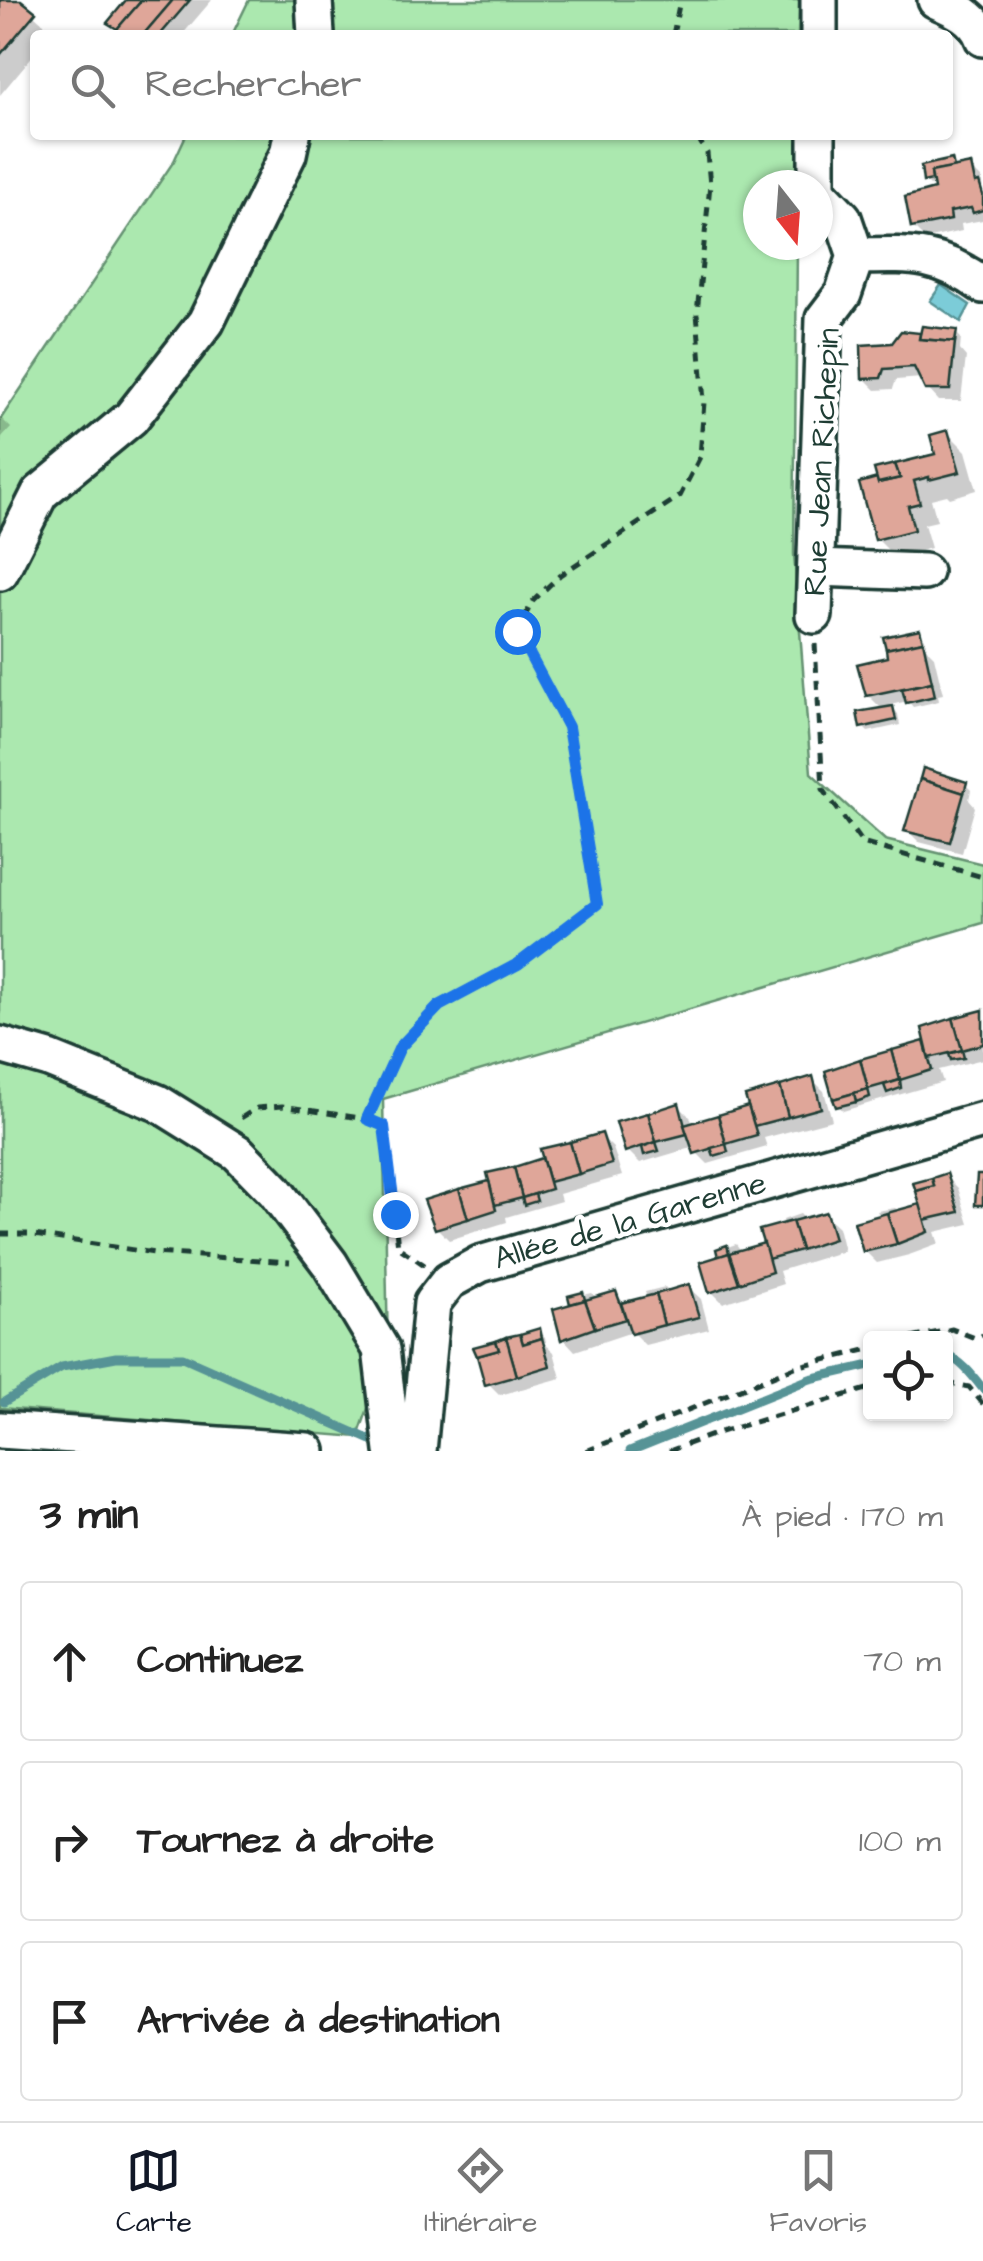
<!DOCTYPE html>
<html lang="fr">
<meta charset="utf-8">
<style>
:root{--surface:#fff;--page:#f2f2f2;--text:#222;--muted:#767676;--line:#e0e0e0;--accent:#111827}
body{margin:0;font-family:"Architects Daughter",sans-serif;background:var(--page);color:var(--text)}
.controls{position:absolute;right:30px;bottom:30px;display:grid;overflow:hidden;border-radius:10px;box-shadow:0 2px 8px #0004}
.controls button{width:90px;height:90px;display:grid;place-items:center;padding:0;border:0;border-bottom:2px solid var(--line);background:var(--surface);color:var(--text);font:50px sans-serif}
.compass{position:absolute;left:743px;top:170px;width:90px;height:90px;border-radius:50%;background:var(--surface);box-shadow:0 2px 8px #0004;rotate:163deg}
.stop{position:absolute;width:30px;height:30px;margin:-22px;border:8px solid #1a73e8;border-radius:50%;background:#fff}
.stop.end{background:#1a73e8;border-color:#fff;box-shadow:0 2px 10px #0008}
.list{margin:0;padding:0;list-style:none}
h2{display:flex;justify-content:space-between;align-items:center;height:130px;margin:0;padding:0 40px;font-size:42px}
h2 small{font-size:32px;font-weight:400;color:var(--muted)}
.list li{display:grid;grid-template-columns:65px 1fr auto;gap:30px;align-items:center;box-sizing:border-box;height:160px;margin:0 20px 20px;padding:0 20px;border:2px solid var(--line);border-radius:10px}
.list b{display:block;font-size:38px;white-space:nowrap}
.list em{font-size:32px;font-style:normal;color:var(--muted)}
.icon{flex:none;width:55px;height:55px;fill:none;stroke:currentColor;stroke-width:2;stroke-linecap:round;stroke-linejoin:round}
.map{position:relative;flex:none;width:983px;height:1451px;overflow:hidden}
.search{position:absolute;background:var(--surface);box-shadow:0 2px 8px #0004;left:30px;right:30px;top:30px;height:110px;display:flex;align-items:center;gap:25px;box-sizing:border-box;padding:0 35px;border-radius:10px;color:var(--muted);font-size:38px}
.sheet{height:670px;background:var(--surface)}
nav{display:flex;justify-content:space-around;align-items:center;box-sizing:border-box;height:140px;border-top:2px solid var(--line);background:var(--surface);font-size:28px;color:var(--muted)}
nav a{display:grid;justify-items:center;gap:5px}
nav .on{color:var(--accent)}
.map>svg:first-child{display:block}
.green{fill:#abe8af;stroke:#659272;stroke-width:2.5}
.water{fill:#7cccd8;stroke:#579396;stroke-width:2.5}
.shadow{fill:#0003}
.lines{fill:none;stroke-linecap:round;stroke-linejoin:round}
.stream{stroke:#579396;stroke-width:9}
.building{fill:#dfa699;stroke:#1f3d34;stroke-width:2.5}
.minor-casing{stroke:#1f3d34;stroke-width:42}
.path{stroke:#1f3d34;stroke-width:5;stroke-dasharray:10 8;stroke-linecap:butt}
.minor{stroke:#fff;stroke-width:35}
.route{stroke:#1a73e8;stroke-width:12}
.labels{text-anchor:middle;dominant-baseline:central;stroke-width:9;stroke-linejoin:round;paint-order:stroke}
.street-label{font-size:32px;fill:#1f3d34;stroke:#fff}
</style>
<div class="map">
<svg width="983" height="1451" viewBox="0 0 983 1451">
<rect width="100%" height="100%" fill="#fff"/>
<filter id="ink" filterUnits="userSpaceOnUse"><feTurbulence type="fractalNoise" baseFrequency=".01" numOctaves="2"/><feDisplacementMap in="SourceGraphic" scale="20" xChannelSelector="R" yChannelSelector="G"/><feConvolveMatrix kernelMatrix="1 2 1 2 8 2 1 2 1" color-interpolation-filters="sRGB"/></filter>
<g filter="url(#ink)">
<!-- green -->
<g class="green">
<polygon points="249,0 799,0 798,35 232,35"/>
<polygon points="186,135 798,135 797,185 758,185 758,245 797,245 794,554 811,773 885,840 983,864 983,923 383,1099 388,1351 358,1437 0,1408 0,420 174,161"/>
</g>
<!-- water -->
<polygon class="water" points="941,285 970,305 961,322 930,301"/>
<!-- shadow -->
<g class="shadow">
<polygon points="0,0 17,0 53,32 50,35 35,35 35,53 0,95"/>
<polygon points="129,0 212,0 182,35 123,35 111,22"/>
<polygon points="952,161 957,169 970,167 982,179 983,220 961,224 962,231 925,239 913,227 937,191 936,185 930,186 925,181 923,168"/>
<polygon points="956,333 961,338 960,350 966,357 961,401 939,401 927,388 922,378 896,380 893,389 876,390 864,378 894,346 918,336 922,339"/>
<polygon points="0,417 11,428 0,440"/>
<polygon points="948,433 966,451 977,490 950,498 947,495 931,499 937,521 924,524 931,548 896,558 877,539 862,484 938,456"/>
<polygon points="919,632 925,638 927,649 934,656 943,694 938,695 939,701 913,707 908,701 890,705 898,714 900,725 868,732 862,726 883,710 868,695 890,659"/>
<polygon points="965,784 971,790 969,800 975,807 962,853 919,842 907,830"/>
<polygon points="983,1013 983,1059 939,1070 943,1082 843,1111 838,1105 828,1072 927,1042"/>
<polygon points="812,1079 824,1091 832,1120 764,1138 767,1147 708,1164 696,1152 694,1147 640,1163 628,1151 679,1106 691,1118 692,1125 751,1108"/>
<polygon points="601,1136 613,1148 622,1176 559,1194 561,1201 506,1217 507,1222 449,1240 437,1228 428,1202 492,1183 490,1175 545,1160"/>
<polygon points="946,1176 958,1188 969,1224 935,1232 939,1244 909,1255 877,1263 865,1251 880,1217 877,1211 895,1208 899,1212 923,1206"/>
<polygon points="800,1214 806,1220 825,1215 838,1227 844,1251 779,1271 783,1284 723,1303 711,1291 721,1258 719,1250 736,1244 742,1252 767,1245 784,1226 783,1220"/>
<polygon points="665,1287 670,1292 688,1287 701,1299 709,1329 645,1345 632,1332 575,1351 563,1338 573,1306 571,1298 592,1293 598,1299 615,1294 626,1304 647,1298 645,1292"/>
<polygon points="539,1331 545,1337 546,1342 543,1342 554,1352 561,1378 500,1395 488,1383"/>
<polygon points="897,1414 910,1414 911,1418 902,1419"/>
</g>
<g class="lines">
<!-- stream -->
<g class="stream">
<path d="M946 1355C961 1360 973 1376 983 1389"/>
<polyline points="4,1402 62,1367 116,1357 183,1357 380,1444"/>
<polyline points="630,1451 810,1379 870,1365"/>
</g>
</g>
<!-- building -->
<g class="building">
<polygon points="0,0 21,0 36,12 0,55"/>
<polygon points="126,0 142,0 117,29 107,23"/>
<polygon points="142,0 173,0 143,35 124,35 117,29"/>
<polygon points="173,0 190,0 160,35 143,35"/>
<polygon points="952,159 954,168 931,172 932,180 923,182 921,166"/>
<polygon points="971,164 975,183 979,182 983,195 983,210 973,213 971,208 950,212 951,220 911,228 905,197 934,189 931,172"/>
<polygon points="922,326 957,330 955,342 919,339"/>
<polygon points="901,331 920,333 919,339 955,342 950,390 925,390 914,367 884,369 881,378 862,379 861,345 892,343"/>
<polygon points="948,430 960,472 929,480 929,477 914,481 920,503 908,506 914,530 875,540 859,483 877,478 878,483 900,478 895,464 935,454 930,435"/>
<polygon points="895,464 900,478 878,483 874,469"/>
<polygon points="920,629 923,641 886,649 883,637"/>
<polygon points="923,641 932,682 866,696 857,664 887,657 886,649"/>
<polygon points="932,682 935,696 906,703 902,689"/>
<polygon points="893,706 896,720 860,728 857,712"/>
<polygon points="923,768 967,782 964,793 920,779"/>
<polygon points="920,779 964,793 950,842 904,831"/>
<polygon points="983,1010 983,1044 962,1050 953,1018"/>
<polygon points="953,1018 962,1050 929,1058 922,1028"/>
<polygon points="924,1041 932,1070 900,1080 892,1050"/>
<polygon points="892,1050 900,1080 868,1089 860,1059"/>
<polygon points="962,1050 964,1058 951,1060 949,1054"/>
<polygon points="860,1059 868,1089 833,1099 825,1071"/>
<polygon points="813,1076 821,1108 788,1117 780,1086"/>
<polygon points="900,1080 901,1088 887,1093 884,1085"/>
<polygon points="780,1086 788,1117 754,1126 745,1096"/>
<polygon points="868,1089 870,1097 856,1102 854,1093"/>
<polygon points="854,1093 856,1102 836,1107 833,1099"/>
<polygon points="679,1103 687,1134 656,1142 648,1113"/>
<polygon points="748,1106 757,1135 726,1144 718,1115"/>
<polygon points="648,1113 656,1142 625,1152 616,1122"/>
<polygon points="718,1115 726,1144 694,1154 684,1125"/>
<polygon points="602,1133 612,1164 579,1174 570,1142"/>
<polygon points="570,1142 579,1174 549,1182 540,1149"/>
<polygon points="656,1142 659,1151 644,1155 642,1147"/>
<polygon points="726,1144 728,1152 714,1156 711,1148"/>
<polygon points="542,1158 551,1189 522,1198 514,1167"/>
<polygon points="514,1167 522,1198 495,1205 487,1173"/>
<polygon points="947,1173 959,1212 924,1220 916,1191 934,1186 932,1178"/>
<polygon points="977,1175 983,1175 983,1205 975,1205"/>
<polygon points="932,1178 934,1186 916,1191 913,1183"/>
<polygon points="489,1181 496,1210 468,1219 459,1189"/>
<polygon points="459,1189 468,1219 435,1229 424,1200"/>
<polygon points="535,1194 537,1201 524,1205 522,1198"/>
<polygon points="920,1204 928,1232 897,1244 887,1213"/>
<polygon points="826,1212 834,1239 801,1250 792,1221"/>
<polygon points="887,1213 897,1244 863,1252 854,1222"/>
<polygon points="792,1221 801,1250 768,1259 759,1230"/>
<polygon points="764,1243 772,1272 739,1283 729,1253"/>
<polygon points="727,1245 729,1253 718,1257 716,1249"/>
<polygon points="729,1253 739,1283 709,1293 700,1262"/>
<polygon points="689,1284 699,1317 664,1325 656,1294"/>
<polygon points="616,1291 626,1319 595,1328 585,1300"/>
<polygon points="583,1292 585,1300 570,1304 568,1296"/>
<polygon points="656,1294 664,1325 631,1334 621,1303"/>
<polygon points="585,1300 595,1328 561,1340 553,1309"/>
<polygon points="540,1328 542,1338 523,1344 520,1334"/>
<polygon points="520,1334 523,1344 542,1338 550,1366 517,1376 506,1337"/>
<polygon points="506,1337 517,1376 485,1385 477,1356 499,1350 496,1341"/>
<polygon points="496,1341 499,1350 477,1356 473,1347"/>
</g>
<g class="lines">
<!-- minor casing -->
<g class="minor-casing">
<g id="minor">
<polyline points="314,0 316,35"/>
<path d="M936 0C955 8 976 18 983 38"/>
<polyline points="819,35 819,0"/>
<polyline points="817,185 817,135"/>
<polyline points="818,192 843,218 856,256"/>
<path d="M856 256C909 255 937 252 983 285"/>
<polyline points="817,568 924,572"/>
<polyline points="0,572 40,493 131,418 206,322 288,154 292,135"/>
<polyline points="814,615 824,319 843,294 856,256"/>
<polyline points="0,1045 49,1059 158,1103 238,1153 275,1191 330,1264 381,1349 393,1451"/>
<polyline points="0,1430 307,1451"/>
<polyline points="418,1451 432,1303 449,1281 480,1264 983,1120"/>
</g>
</g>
<!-- path -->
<g class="path">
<polyline points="673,35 680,0"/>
<polyline points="815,644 823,789 862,843 983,877"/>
<polyline points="241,1118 257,1108 282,1106 367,1119 401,1047 439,1007 518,964 597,903 567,727 517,631 533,601 560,575 680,496 700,457 704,402 697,313 710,185 707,153 696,135"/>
<polyline points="367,1119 384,1126 398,1247 426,1266"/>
<polyline points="0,1234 28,1234 154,1253 290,1262"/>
<polyline points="912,1338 952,1329 975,1338 983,1335"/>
<polyline points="946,1383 969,1387 983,1404"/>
<polyline points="586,1451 795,1367 870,1349"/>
<polyline points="669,1451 717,1433 870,1388"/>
</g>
<!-- minor -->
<use href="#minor" class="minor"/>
</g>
</g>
<g class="lines" filter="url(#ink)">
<!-- route -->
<polyline class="route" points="395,1214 384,1126 367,1119 400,1047 439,1006 518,964 597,904 568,727 517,631"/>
</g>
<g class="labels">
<!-- street labels -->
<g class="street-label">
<text transform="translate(822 462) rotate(-87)">Rue Jean Richepin</text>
<text transform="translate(630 1221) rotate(-16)">Allée de la Garenne</text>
</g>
</g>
</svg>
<div class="controls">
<button><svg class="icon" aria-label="locate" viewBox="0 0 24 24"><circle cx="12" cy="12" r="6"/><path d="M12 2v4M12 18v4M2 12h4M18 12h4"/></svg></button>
</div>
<svg class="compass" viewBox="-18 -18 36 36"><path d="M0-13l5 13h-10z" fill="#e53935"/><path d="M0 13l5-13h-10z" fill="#767676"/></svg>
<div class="stop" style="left:517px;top:631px"></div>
<div class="stop end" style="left:395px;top:1214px"></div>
<div class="search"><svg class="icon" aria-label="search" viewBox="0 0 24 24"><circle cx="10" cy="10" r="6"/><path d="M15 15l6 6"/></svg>Rechercher</div>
</div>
<section class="sheet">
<h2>3 min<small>À pied · 170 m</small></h2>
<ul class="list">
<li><svg class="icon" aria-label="ahead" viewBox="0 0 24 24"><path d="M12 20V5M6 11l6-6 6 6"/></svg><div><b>Continuez</b></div><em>70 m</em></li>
<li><svg class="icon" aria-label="right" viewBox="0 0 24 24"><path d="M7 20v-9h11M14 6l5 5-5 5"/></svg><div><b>Tournez à droite</b></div><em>100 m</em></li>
<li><svg class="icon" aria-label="arrive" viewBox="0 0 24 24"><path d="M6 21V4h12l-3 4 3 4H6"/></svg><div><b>Arrivée à destination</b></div></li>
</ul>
</section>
<nav>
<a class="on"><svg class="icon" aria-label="map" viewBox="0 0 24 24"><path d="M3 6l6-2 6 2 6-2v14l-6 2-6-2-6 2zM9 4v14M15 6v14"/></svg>Carte</a>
<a><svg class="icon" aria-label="directions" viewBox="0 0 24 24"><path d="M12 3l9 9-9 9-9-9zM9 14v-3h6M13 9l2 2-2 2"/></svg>Itinéraire</a>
<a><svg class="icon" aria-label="saved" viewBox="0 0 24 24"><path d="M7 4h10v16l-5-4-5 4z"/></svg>Favoris</a>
</nav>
